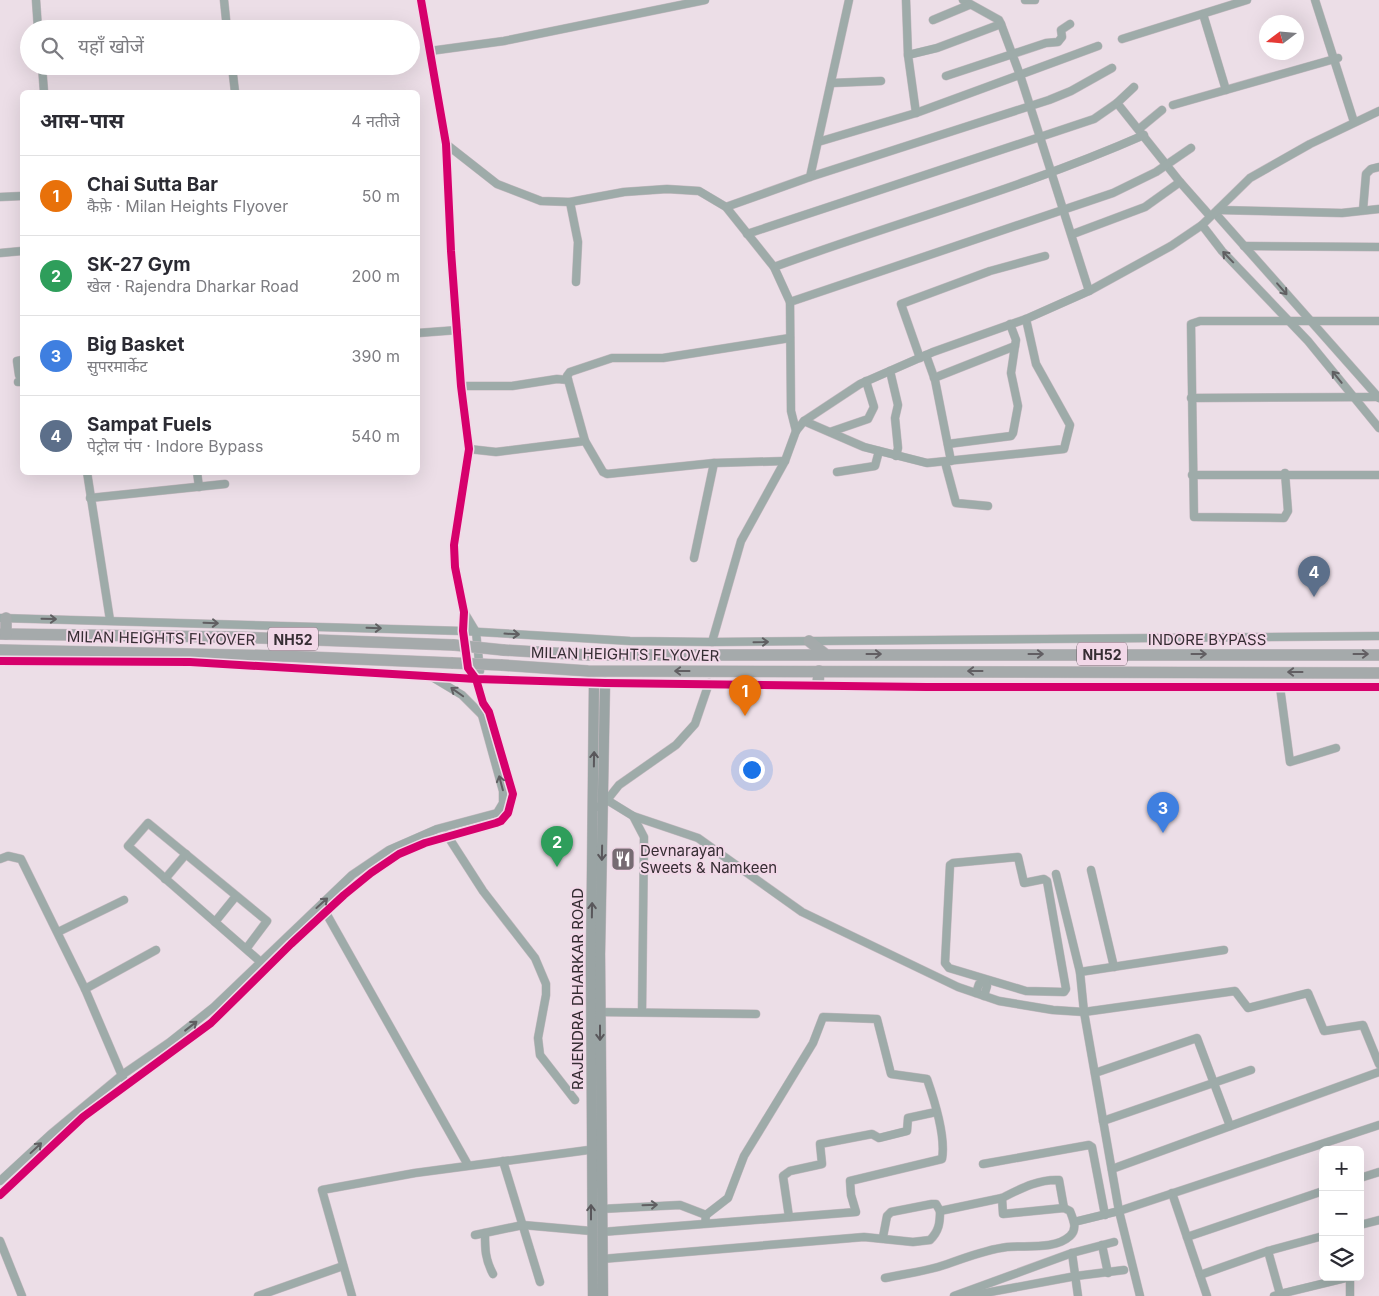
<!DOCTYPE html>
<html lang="hi">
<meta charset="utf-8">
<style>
:root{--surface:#fff;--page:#f2f2f3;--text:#2b2b33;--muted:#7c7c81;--line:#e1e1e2;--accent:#766b72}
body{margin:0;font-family:Inter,"Noto Sans Devanagari",sans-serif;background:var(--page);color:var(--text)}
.controls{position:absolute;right:15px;bottom:15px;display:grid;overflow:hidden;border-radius:8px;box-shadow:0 5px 20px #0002}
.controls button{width:45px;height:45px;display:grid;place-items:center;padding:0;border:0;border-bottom:1px solid var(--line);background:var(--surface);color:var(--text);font:25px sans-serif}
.compass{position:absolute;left:1259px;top:15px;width:45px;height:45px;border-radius:50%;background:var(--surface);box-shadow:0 5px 20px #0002;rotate:254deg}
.you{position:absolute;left:751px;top:769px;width:18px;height:18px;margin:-12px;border:4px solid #fff;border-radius:50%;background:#1a73e8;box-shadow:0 0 0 8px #1a73e833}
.badge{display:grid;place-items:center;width:32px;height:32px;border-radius:50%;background:var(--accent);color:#fff;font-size:16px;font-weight:700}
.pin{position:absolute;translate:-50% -41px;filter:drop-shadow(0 1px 2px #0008)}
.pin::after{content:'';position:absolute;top:26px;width:18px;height:15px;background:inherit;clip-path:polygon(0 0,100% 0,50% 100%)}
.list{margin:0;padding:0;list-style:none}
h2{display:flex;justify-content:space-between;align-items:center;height:65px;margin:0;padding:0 20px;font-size:21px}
h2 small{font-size:16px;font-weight:400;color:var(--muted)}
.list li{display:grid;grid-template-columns:32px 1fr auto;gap:15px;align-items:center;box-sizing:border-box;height:80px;padding:0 20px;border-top:1px solid var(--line)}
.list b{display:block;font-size:19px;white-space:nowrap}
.list p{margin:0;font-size:16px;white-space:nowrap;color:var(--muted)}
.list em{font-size:16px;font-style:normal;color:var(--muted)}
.icon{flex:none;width:28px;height:28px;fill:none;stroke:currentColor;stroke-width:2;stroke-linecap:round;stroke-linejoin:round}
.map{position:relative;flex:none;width:1379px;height:1296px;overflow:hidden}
.search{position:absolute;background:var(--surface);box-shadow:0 5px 20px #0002;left:20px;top:20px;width:400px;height:55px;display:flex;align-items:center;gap:12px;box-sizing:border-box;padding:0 18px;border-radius:28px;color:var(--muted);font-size:19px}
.panel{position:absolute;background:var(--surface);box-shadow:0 5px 20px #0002;left:20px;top:90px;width:400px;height:385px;border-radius:8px}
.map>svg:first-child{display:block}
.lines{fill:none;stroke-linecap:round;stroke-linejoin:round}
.minor-casing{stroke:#c7bbc2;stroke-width:9}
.major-casing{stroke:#c7bbc2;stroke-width:11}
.highway-casing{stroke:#c7bbc2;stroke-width:12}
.minor{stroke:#9eaba9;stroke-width:8}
.major{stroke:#9aa4a4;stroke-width:10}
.highway{stroke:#a5aaab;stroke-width:11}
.highway-bridge-casing{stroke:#c7bbc2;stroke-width:12;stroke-linecap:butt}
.highway-bridge{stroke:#a5aaab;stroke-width:11}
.cycleway-casing{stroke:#f2d8e8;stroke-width:11}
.cycleway{stroke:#d6006c;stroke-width:8}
.oneway{stroke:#605f62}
.oneway2{stroke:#625f63}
.oneway3{stroke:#59575b}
.labels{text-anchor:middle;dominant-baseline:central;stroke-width:4;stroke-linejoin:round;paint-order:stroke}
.shield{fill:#f2d8e8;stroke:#6e6069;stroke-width:1}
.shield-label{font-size:14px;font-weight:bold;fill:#362d33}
.street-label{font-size:15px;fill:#362d33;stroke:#f2d8e8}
.poi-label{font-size:15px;fill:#362d33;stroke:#f2d8e8;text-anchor:start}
</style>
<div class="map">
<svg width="1379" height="1296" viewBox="0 0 1379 1296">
<rect width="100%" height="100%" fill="#ecdee7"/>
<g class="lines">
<!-- minor casing -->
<g class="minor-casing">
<g id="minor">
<polyline points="36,0 38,29"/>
<polyline points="224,0 227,29"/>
<polyline points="906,0 908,55"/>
<polyline points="963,0 999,20 1001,24 1020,75 1040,137 1094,119 1117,103 1180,182"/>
<polyline points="1025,0 1035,0"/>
<polyline points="1315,0 1354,122"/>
<polyline points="1203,14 1226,90"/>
<polyline points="933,20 969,5"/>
<polyline points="1122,39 1247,0"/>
<polyline points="430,51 504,41 705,0"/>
<polyline points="42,66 44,92"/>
<polyline points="232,66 235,92"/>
<polyline points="946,76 1046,43 1058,42 1062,37 1061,30 1070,24"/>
<polyline points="832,83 881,81"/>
<polyline points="1117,103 1134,87"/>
<polyline points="1173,105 1338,58"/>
<polyline points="916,113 908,55 937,48 1001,24"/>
<polyline points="1139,129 1162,110"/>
<polyline points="818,142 916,113 1098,46"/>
<polyline points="446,144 497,184 541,201 570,202 624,192 667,189 699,191 726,207 774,267 790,302 791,411 796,431"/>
<polyline points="810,177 1049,100 1071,91 1112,68"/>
<polyline points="0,197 22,196"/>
<polyline points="570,202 578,242 576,282"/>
<polyline points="726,207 810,177 849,0"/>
<polyline points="1218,210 1342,213 1379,209"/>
<polyline points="1363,210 1366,174 1371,169 1379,167"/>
<polyline points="1215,213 1379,398"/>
<polyline points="1202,225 1222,251 1308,341 1379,428"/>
<polyline points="747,234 1040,137 1089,291"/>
<polyline points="1073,234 1145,207 1180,182 1210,216"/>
<polyline points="1244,246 1379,247"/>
<polyline points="0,253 22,251"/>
<path d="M774 267C897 222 1024 188 1144 135"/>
<polyline points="790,302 1113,193 1156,172 1191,148"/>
<polyline points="1010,324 1016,340 1015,346"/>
<polyline points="418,333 458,330"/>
<polyline points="926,355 935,380 951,461"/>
<polyline points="920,358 901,304 990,271 1045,256"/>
<polyline points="890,371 898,405 895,418 898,448 896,456"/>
<polyline points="19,375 17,361 22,360"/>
<polyline points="934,378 1015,346 1011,373 1018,406 1013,433 1011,436 948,444"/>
<polyline points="18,382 22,382"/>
<polyline points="461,386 512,386 557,379 568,380"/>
<polyline points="1191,398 1379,397"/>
<polyline points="804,421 864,447 927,463 1064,449 1070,425 1036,364 1026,319"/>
<polyline points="830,432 868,419 874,407 866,381"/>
<polyline points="469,449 496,452 585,441"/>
<polyline points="785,461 714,463 607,474 603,472 585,441 567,376 570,372 612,358 663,358 790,338"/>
<polyline points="945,462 956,503 988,506"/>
<polyline points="87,472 110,620"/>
<polyline points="197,472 199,487"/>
<polyline points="837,472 875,466 879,451"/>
<polyline points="1285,473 1288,511 1284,518 1194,517 1191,324 1200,321 1379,321"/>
<polyline points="1192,475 1379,475"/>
<polyline points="90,498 225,484"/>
<polyline points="694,558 714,463"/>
<polyline points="464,612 476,632 480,671 476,679"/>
<polyline points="0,618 463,631 630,641 712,642 1379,636"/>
<polyline points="712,642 741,541 785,461 796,431 804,421 860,384 933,352 1026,319 1089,291 1171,246 1202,225 1250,178 1310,144 1379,111"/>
<polyline points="0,661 190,662 476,679 605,683 926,687 1379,687"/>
<polyline points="432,677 462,695 482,715"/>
<polyline points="1280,687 1290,762 1336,748"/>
<polyline points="607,800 633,816 698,838 802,912 958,987 999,1001 1053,1010 1084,1012 1235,991 1248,1008 1308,993 1324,1031 1363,1025 1379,1064"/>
<polyline points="594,808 603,805 619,785 676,745 695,724 709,683"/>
<polyline points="633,816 644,837 642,1012"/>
<polyline points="447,835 483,891 535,958 546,984 546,995 538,1038 540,1055 575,1100"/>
<polygon points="1018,857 1024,883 1044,879 1047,881 1066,989 1064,992 1026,991 949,968 945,963 950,865 953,863"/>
<polyline points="0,859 8,856 21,859 85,989 123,1078"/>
<polyline points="1091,870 1114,967"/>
<polyline points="1056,874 1080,972 1084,1012 1119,1211 1140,1296"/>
<polyline points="165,879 186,854"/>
<polyline points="326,913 468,1165"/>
<polyline points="215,922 236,896"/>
<polyline points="58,932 124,900"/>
<polyline points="246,949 267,921 148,823 128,846 263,964"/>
<polyline points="1080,972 1224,950"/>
<polyline points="85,989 156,950"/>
<polyline points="976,993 979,984 985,980 987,986 984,996"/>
<polyline points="595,1012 756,1014"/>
<polyline points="1095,1073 1197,1038 1230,1126"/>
<polyline points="1103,1121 1251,1070"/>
<polyline points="503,1161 540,1282"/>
<polyline points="983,1164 1089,1145 1092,1147 1105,1215"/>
<polyline points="1112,1169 1379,1072"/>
<polyline points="1360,1178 1379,1172"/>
<polyline points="0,1181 51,1134 122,1075 170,1042 214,1007 352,875 389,850 437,829 497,813 503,803 503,791 482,715 483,703"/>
<polyline points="1172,1193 1207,1296"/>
<polyline points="0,1195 83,1117 211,1023 291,944 344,895 371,873 399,854 425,843 496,823 501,821 508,813 513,794 489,712 483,703 476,679 468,668 463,631 464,612 455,567 454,545 469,449 461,386 451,251 446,144 421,0"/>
<path d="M1002 1198C1020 1189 1038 1179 1059 1180L1064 1208"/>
<polyline points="601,1209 680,1205 706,1215"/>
<polyline points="789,1217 783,1176 790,1171 822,1164 820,1144 872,1134 879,1138 907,1131 908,1118 936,1112"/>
<polyline points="1074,1222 1119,1211 1379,1125"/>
<polyline points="1360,1225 1379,1220"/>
<path d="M602 1232 856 1212 851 1195 850 1181 942 1159C946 1137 934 1099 927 1079L891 1074 877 1019 823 1017 813 1043 744 1156 728 1198 706 1215 705 1224"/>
<path d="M485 1233C485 1249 485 1259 493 1274"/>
<polyline points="475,1235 523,1225 591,1231"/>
<path d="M883 1237 887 1216 891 1212 932 1204H936L940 1211 1002 1198 1003 1214 1064 1208 1070 1211C1073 1219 1078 1229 1070 1236 1055 1250 1026 1245 1007 1247 982 1250 961 1260 938 1267 921 1272 903 1274 885 1278"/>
<polyline points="1187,1237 1323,1191"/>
<polyline points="0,1241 22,1296"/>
<polyline points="1102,1245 1108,1273"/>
<polyline points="1072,1253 1078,1296"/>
<path d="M602 1259 864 1237 913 1242 930 1240C939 1231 940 1223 940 1211"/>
<polyline points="1200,1275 1268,1251"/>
<polyline points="1350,1277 1350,1296"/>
<polyline points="1280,1294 1350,1277"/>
<polyline points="258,1296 343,1266"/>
<polyline points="352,1296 322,1190 415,1173 596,1149"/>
<polyline points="954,1296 1072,1253 1114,1242"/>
<polyline points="969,1296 1076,1276 1124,1270"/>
<polyline points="1274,1296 1280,1294 1268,1251 1323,1236"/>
</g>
</g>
<!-- major casing -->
<g class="major-casing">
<g id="major">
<polyline points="593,1296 591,964 594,683"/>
<polyline points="603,1296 600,954 605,683"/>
</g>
</g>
<!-- highway casing -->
<g class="highway-casing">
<g id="highway">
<polyline points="0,634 232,637 454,645"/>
<polyline points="6,634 6,618"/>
<polyline points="809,641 825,654"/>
<polyline points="0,650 284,656 453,663"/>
<polyline points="503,650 587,655 1379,655"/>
<polyline points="501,665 588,671 1379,673"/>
<polyline points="818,684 819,671"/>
</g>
</g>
<!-- minor -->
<use href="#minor" class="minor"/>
<!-- major -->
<use href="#major" class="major"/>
<!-- highway -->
<use href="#highway" class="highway"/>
<!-- highway-bridge casing -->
<g class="highway-bridge-casing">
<g id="highway-bridge">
<polyline points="454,645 503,650"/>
<polyline points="453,663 501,665"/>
</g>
</g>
<!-- highway-bridge -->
<use href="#highway-bridge" class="highway-bridge"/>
<!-- cycleway casing -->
<g class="cycleway-casing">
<g id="cycleway">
<polyline points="0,661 190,662 476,679 605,683 926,687 1379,687"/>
<polyline points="0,1195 83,1117 211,1023 291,944 344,895 371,873 399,854 425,843 496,823 501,821 508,813 513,794 489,712 483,703 476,679 468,668 463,631 464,612 455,567 454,545 469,449 461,386 451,251 446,144 421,0"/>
</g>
</g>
<!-- cycleway -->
<use href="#cycleway" class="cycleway"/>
</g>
<!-- one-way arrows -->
<defs><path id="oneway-shaft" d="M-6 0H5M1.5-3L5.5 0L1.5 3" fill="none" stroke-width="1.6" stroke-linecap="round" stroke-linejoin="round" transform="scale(1.25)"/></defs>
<g class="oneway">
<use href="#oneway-shaft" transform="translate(1228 257) rotate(-134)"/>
<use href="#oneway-shaft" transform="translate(1282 289) rotate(49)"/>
<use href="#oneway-shaft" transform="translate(1337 377) rotate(-129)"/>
<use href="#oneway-shaft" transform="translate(49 619) rotate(1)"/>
<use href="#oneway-shaft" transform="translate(211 623) rotate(2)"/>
<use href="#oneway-shaft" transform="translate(374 628) rotate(2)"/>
<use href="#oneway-shaft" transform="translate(512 634) rotate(3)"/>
<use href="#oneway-shaft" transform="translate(761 642) rotate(-1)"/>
<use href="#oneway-shaft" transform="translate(457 692) rotate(-145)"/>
<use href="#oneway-shaft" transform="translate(501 783) rotate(-105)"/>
<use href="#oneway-shaft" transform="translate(322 903) rotate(-42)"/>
<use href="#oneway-shaft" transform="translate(191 1026) rotate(-38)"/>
<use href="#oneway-shaft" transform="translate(36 1148) rotate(-43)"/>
<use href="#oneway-shaft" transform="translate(650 1205) rotate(-2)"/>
</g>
<g class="oneway2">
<use href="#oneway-shaft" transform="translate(874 654)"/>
<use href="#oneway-shaft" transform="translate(1036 654)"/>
<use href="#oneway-shaft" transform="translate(1199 654)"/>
<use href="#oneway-shaft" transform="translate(1361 654)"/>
<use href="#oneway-shaft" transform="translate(682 671) rotate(180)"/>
<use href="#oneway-shaft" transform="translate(975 671) rotate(180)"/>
<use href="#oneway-shaft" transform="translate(1295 672) rotate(-180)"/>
</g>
<g class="oneway3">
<use href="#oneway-shaft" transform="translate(594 759) rotate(-89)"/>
<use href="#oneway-shaft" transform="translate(602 853) rotate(91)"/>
<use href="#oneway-shaft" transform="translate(592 910) rotate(-89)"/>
<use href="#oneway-shaft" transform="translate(600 1033) rotate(90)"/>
<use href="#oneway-shaft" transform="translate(591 1212) rotate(-90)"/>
</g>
<!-- icons -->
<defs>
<g id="restaurant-square" transform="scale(1.25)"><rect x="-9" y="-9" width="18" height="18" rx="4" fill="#766b72" stroke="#f2d8e8"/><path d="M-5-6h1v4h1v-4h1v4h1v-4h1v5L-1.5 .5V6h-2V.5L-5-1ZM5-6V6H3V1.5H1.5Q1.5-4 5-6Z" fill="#fff"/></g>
</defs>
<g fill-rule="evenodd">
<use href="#restaurant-square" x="623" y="859"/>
</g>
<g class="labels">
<!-- shield labels -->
<g class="shield">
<rect x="268" y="627.5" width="50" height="23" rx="4"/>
<rect x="1077" y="642.5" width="50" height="23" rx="4"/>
</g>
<g class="shield-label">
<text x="293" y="639">NH52</text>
<text x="1102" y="654">NH52</text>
</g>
<!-- street labels -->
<g class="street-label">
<text transform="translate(161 638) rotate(1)">MILAN HEIGHTS FLYOVER</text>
<text x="1207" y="639">INDORE BYPASS</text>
<text transform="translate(625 654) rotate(1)">MILAN HEIGHTS FLYOVER</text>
<text transform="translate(577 989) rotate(-90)">RAJENDRA DHARKAR ROAD</text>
</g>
<!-- poi labels -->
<g class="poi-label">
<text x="640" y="850">Devnarayan<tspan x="640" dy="17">Sweets &amp; Namkeen</tspan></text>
</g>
</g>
</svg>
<div class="controls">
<button>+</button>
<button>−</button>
<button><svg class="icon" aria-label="layers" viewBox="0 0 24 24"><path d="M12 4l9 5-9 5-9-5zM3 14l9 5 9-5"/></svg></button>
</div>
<svg class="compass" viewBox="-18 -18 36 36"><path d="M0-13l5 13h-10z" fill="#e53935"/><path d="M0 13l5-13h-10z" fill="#7c7c81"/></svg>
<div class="you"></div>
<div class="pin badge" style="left:745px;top:716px;background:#e8710a">1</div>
<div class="pin badge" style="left:557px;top:867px;background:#2e9e5b">2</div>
<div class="pin badge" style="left:1163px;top:833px;background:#3f7fe0">3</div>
<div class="pin badge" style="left:1314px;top:597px;background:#5c6f8a">4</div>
<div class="search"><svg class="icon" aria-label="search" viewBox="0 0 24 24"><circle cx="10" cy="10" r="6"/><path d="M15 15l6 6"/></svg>यहाँ खोजें</div>
<section class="panel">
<h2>आस-पास<small>4 नतीजे</small></h2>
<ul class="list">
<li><span class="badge" style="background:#e8710a">1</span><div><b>Chai Sutta Bar</b><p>कैफ़े · Milan Heights Flyover</p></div><em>50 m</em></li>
<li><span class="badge" style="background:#2e9e5b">2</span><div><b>SK-27 Gym</b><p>खेल · Rajendra Dharkar Road</p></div><em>200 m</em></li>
<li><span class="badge" style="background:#3f7fe0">3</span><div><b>Big Basket</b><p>सुपरमार्केट</p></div><em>390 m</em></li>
<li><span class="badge" style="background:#5c6f8a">4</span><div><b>Sampat Fuels</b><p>पेट्रोल पंप · Indore Bypass</p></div><em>540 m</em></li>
</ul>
</section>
</div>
